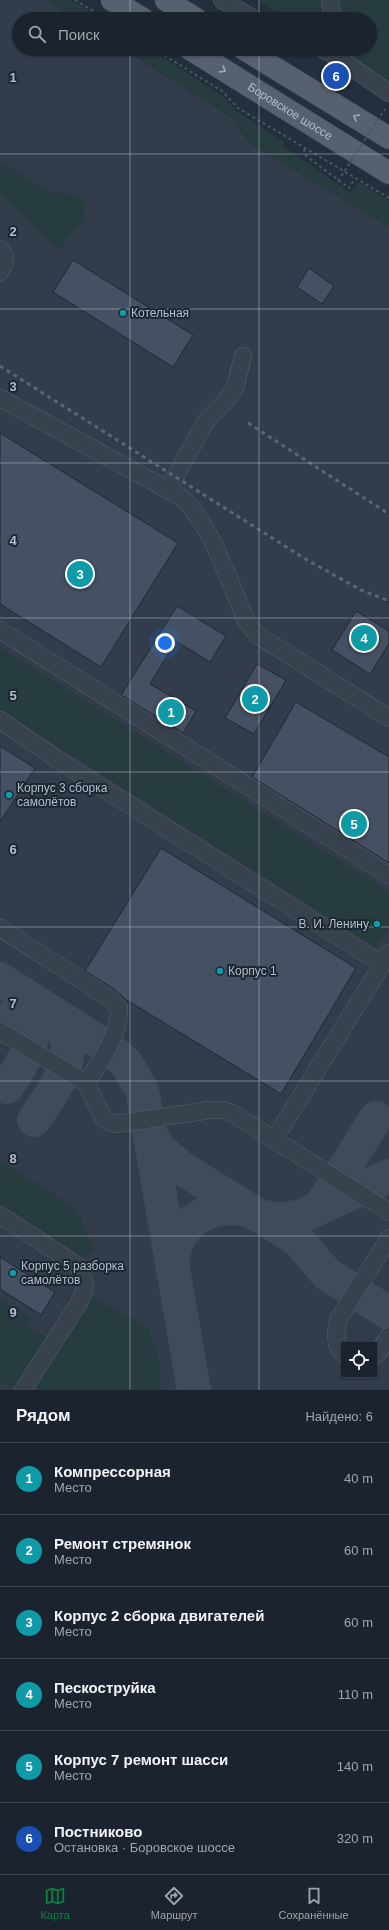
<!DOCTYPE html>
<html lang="ru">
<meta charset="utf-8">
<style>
:root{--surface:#1b232e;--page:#282f3a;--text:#f1f3f6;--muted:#a0a4aa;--line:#39404a;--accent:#0b8043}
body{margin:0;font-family:Arial,sans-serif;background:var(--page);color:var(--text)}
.controls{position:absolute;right:12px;bottom:12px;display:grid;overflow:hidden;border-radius:0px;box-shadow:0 1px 3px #0004}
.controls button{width:36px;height:36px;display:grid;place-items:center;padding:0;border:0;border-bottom:1px solid var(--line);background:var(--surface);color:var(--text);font:20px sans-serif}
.you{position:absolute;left:165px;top:643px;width:14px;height:14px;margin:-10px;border:3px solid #fff;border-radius:50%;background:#1a73e8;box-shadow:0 0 0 6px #1a73e833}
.badge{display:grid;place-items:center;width:26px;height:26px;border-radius:50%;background:var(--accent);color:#fff;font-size:13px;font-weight:700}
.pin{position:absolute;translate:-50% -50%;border:2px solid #fff;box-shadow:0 1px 4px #0006}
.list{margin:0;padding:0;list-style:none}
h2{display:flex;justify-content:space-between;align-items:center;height:52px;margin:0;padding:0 16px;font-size:17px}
h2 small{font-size:13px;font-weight:400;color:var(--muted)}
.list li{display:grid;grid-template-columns:26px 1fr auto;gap:12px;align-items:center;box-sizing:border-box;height:72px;padding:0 16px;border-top:1px solid var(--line)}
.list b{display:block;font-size:15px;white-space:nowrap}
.list p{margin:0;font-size:13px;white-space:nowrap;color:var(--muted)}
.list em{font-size:13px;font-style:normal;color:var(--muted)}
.icon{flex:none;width:22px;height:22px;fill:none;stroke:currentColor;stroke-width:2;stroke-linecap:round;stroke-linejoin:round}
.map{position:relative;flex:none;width:389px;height:1390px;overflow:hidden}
.search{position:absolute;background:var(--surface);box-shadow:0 1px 3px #0004;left:12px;right:12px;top:12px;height:44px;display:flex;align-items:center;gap:10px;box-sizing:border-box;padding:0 14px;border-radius:22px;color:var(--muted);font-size:15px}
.sheet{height:484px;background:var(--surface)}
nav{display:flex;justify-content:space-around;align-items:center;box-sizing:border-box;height:56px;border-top:1px solid var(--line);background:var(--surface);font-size:11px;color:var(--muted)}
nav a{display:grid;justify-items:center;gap:2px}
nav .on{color:var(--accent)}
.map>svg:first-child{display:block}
.airport{fill:#323c4b;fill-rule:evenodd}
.green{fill:#263c3f}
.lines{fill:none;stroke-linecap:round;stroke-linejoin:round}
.taxiway{stroke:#3f4a5a;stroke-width:34}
.building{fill:#455162;stroke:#1f2835}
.minor-casing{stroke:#565f6c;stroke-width:18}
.major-casing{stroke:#414a57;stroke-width:23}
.path{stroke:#44595c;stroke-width:2;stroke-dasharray:3 3;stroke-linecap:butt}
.minor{stroke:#38414e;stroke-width:17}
.major{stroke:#56606e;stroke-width:22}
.rail{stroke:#5a6575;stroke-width:3;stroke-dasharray:4 4;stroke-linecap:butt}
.path-bridge{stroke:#44595c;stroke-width:2;stroke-dasharray:3 3;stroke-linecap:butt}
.oneway{stroke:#a1aab7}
.grid{fill:none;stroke:#b4bcc9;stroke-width:1;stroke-opacity:0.55}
.culture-dot{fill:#0f9aa8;stroke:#1d2633;stroke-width:1.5}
.labels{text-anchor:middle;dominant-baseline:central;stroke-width:4;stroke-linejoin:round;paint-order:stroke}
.street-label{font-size:12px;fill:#b4bcc9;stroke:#1d2633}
.poi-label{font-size:12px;fill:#b4bcc9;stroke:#1d2633;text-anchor:start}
.grid-label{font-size:13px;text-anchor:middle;font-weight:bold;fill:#b4bcc9;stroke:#1d2633;stroke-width:4;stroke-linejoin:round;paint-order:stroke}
</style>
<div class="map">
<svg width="389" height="1390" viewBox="0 0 389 1390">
<rect width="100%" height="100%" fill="#242f3e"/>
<!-- airport -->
<path class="airport" d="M0 0H46L75 19H19V49H123L233 118 249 143 389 227V1390H0ZM344 1345H374V1375H344Z"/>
<!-- green -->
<g class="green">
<polygon points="46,0 71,0 102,19 75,19"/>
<polygon points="258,0 389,0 389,85 334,49 370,49 370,19 287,19"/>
<polygon points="123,49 150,49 221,95 236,111 283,141 283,146 351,193 359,182 389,201 389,227 249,143 233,118"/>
<polygon points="0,161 51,193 70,193 85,200 83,221 59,249 0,195"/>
<polygon points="0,647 389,892 389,928 375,947 0,710"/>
<polygon points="0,1160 77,1209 94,1249 80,1259 0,1207"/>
<polygon points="91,1296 149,1328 160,1365 160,1390 31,1390"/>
<polygon points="0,1299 31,1317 27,1326 48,1338 21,1384 9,1387 0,1382"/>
</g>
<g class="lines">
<!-- taxiway -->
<g class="taxiway">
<polyline points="0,979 108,1048 126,1063 142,1090 194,1390"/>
<path d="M0 1025C14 1010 33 1010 51 1014"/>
<path d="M7 1087C23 1061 45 1034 26 1002 23 997 18 993 14 989"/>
<path d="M34 1120C57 1085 89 1047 48 1010"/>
<polyline points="150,1132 159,1149 183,1169 297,1239 327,1274 389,1313"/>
<polyline points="317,1208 322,1204 376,1118"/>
<polyline points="259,1216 279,1220 302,1216 389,1176"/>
<path d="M172 1263C174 1257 174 1250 176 1245 187 1213 223 1202 253 1212"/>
</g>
</g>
<!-- building -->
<g class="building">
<polygon points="73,260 193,335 173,367 53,292"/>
<polygon points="309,268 334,286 322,304 297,287"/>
<polygon points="0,433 178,543 101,667 0,604"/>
<polygon points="177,606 226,636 210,662 176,641 150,684 196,711 183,733 121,695"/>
<polygon points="356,611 389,631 389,644 370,674 332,650"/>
<polygon points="257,664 286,680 254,734 225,718"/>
<polygon points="296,702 389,757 389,863 252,777"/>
<polygon points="0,746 35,768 0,822"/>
<polygon points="161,848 356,968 281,1094 125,999 114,989 85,971"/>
<polygon points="0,1257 55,1292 41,1315 0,1289"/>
</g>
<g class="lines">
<!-- minor casing -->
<g class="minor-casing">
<g id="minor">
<polyline points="222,0 254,19"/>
<polyline points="330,0 333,19"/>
<polyline points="322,49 334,55 389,93"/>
<path d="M0 249C8 257 5 264 0 272"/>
<path d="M0 398 181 497C211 523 230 584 246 620L256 634 389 718"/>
<polyline points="167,488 175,477 206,421 224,403 235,388 243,356"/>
<polyline points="0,630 389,875"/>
<polyline points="0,720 58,760 382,964"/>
<path d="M0 928 108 997 119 1008C119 1037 101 1060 86 1083"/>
<polyline points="0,1031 86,1083 103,1117 108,1121 116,1124 210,1110 223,1110 232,1113 389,1212"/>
<polyline points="274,1140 389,953"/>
<polyline points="0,1215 78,1266 85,1284 84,1292 79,1303 23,1390"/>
<path d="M344 1354C333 1345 336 1330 339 1318L389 1238"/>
<polyline points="374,1356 378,1353 389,1336"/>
</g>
</g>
<!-- major casing -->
<g class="major-casing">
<g id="major">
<polyline points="112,0 143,19"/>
<polyline points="166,0 196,19"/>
<path id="s1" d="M190 49 389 173"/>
<polyline points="244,49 389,138"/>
</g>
</g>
<!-- path -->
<g class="path">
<polyline points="75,0 106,19"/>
<polyline points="154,49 222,91 238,108 389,198"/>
<polyline points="304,149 305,155 349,188 355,178"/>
</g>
<!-- minor -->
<use href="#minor" class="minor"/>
<!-- major -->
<use href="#major" class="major"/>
<!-- rail -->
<g class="rail">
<polyline points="0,366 307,560 361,590 389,601"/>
<polyline points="248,423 389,514"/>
</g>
<!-- path-bridge -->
<polyline class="path-bridge" points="338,181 385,109"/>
</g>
<!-- one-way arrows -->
<defs><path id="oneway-chevron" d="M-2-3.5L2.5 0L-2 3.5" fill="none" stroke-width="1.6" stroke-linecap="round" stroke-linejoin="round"/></defs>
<g class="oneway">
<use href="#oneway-chevron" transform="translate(223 70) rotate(32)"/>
<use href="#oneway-chevron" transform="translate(356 117) rotate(-148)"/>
</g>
<!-- grid -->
<path class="grid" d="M130 0V19M259 0V19M130 49V1390M259 49V1390M0 154H389M0 309H389M0 463H389M0 618H389M0 772H389M0 927H389M0 1081H389M0 1236H389"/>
<!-- markers -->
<g class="culture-dot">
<circle cx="123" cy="313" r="4"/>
<circle cx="9" cy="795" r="4"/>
<circle cx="377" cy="924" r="4"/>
<circle cx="220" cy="971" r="4"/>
<circle cx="13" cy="1273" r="4"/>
</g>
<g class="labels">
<!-- street labels -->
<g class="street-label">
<text stroke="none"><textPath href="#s1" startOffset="118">Боровское шоссе</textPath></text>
</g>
<!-- poi labels -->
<g class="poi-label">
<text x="131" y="313">Котельная</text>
<text x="17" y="788">Корпус 3 сборка<tspan x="17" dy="14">самолётов</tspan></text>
<text x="369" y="924" text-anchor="end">В. И. Ленину</text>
<text x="228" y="971">Корпус 1</text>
<text x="21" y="1266">Корпус 5 разборка<tspan x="21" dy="14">самолётов</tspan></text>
</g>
</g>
<g class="grid-label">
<text x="13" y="82">1</text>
<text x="13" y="236">2</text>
<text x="13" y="391">3</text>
<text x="13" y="545">4</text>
<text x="13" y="700">5</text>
<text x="13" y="854">6</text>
<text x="13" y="1008">7</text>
<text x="13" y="1163">8</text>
<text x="13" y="1317">9</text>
</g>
</svg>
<div class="controls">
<button><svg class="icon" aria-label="locate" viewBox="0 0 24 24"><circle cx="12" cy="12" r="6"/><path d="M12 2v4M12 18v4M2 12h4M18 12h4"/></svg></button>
</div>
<div class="you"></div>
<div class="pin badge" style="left:171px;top:712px;background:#0f9aa8">1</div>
<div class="pin badge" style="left:255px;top:699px;background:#0f9aa8">2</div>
<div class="pin badge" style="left:80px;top:574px;background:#0f9aa8">3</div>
<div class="pin badge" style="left:364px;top:638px;background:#0f9aa8">4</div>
<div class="pin badge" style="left:354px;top:824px;background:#0f9aa8">5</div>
<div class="pin badge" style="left:336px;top:76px;background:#1a4fb4">6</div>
<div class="search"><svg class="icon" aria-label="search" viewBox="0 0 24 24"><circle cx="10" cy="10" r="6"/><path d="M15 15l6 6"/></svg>Поиск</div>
</div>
<section class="sheet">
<h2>Рядом<small>Найдено: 6</small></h2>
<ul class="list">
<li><span class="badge" style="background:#0f9aa8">1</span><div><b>Компрессорная</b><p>Место</p></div><em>40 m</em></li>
<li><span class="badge" style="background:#0f9aa8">2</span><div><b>Ремонт стремянок</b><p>Место</p></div><em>60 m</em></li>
<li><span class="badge" style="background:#0f9aa8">3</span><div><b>Корпус 2 сборка двигателей</b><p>Место</p></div><em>60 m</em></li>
<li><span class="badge" style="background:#0f9aa8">4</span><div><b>Пескоструйка</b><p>Место</p></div><em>110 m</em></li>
<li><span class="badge" style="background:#0f9aa8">5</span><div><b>Корпус 7 ремонт шасси</b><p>Место</p></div><em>140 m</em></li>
<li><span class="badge" style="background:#1a4fb4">6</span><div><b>Постниково</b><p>Остановка · Боровское шоссе</p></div><em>320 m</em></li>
</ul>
</section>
<nav>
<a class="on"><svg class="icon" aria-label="map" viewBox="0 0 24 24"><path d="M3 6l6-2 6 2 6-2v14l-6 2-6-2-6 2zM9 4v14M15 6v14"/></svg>Карта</a>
<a><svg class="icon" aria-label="directions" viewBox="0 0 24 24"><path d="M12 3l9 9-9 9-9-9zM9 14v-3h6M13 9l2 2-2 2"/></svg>Маршрут</a>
<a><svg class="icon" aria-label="saved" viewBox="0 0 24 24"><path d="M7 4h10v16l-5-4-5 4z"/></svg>Сохранённые</a>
</nav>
